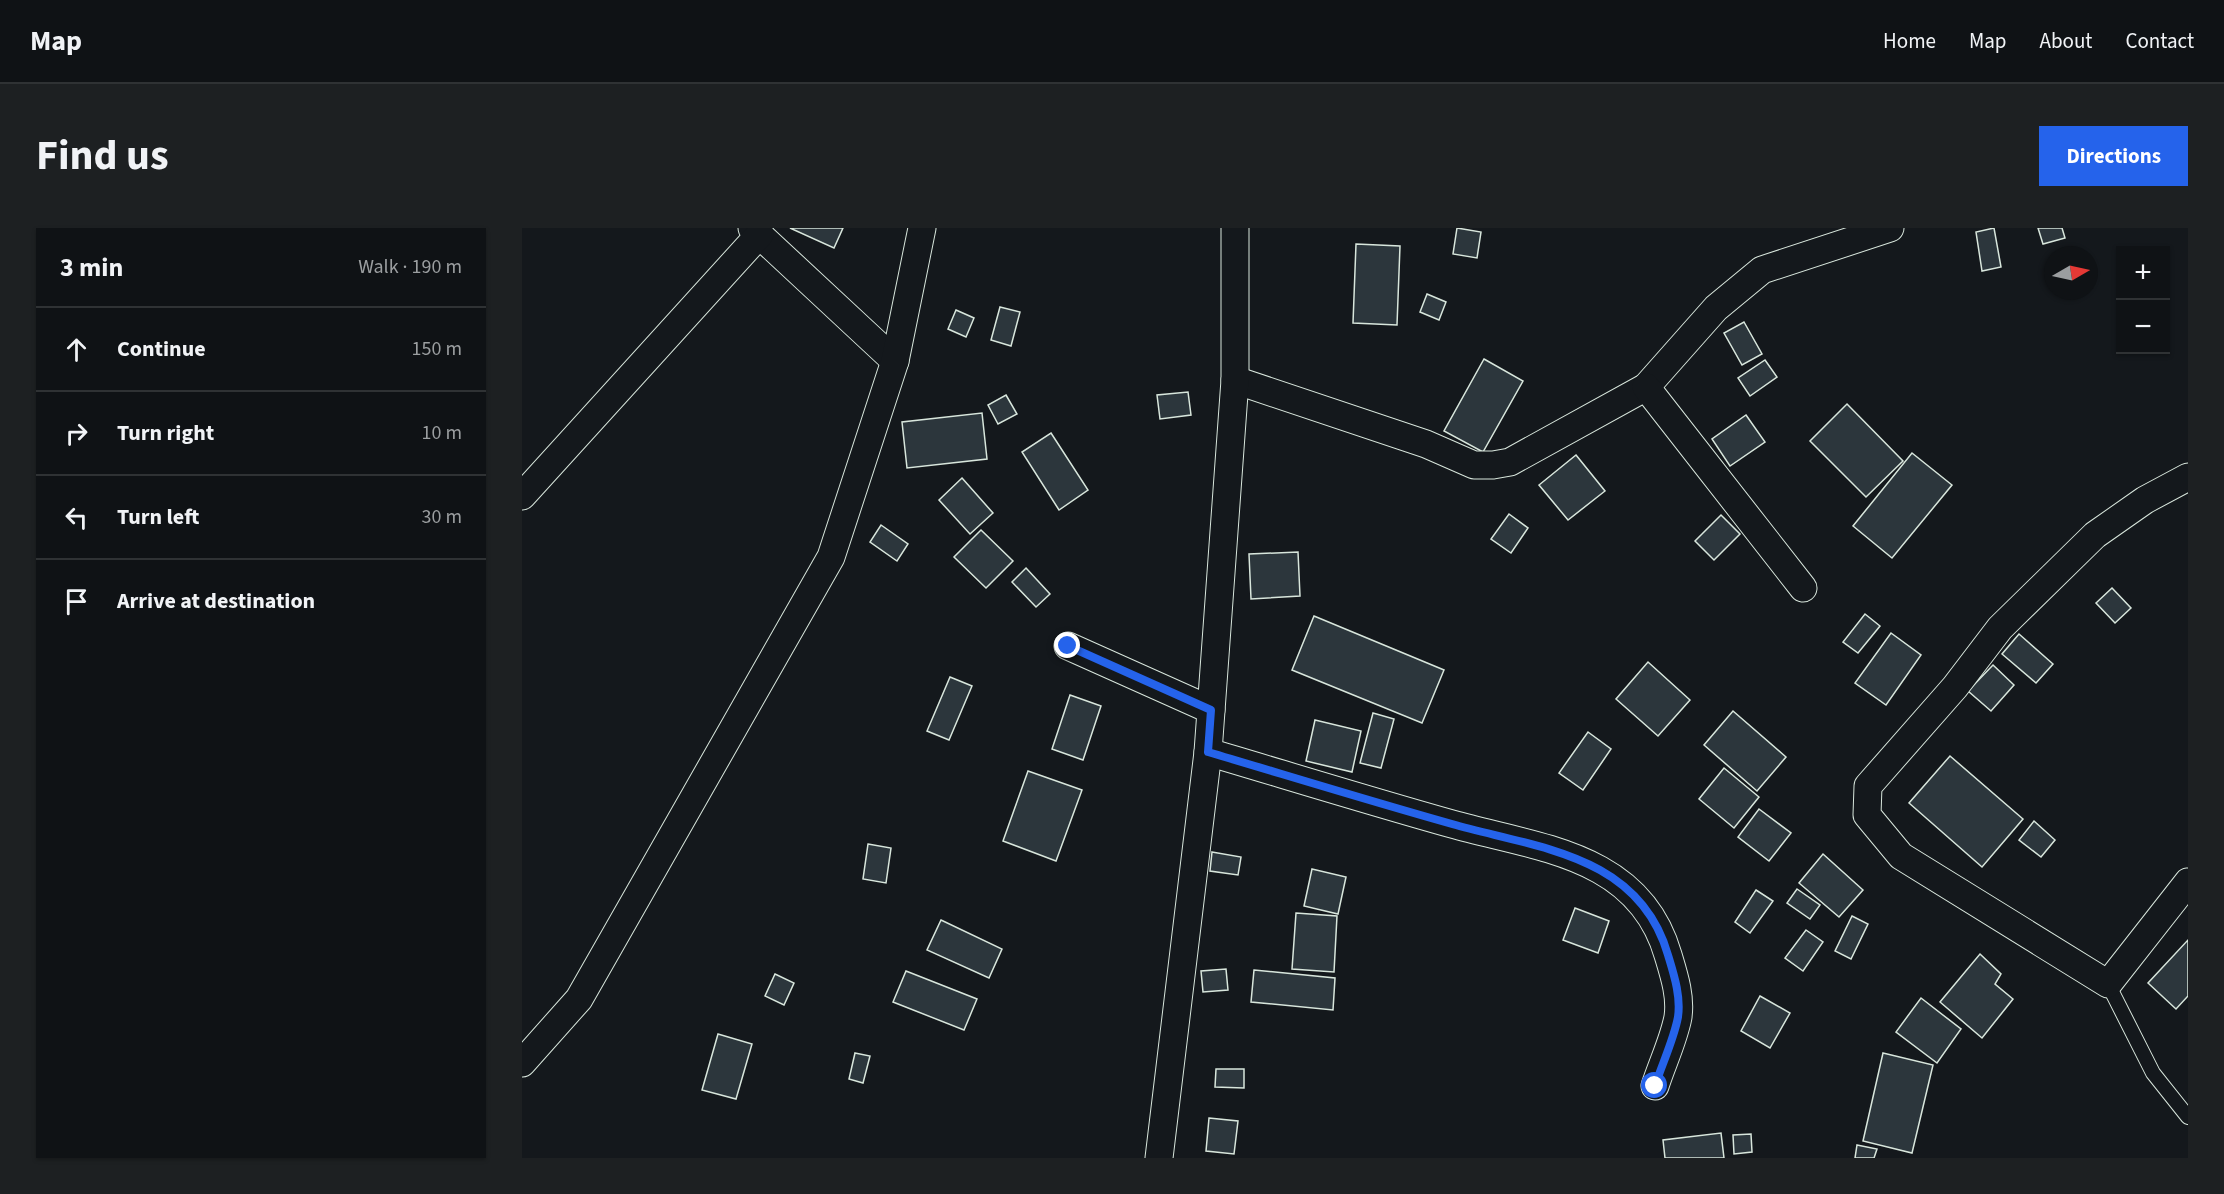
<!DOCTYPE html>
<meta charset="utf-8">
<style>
:root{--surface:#0f1215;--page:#1d2022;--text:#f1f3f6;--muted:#9b9ea0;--line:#2f3234;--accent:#2563eb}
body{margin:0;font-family:"Source Sans 3",sans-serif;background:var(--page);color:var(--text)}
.controls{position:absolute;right:18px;top:18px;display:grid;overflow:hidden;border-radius:0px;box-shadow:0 2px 4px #0004}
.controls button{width:54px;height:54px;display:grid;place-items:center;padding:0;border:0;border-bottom:2px solid var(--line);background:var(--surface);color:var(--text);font:30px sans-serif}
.compass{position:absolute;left:1522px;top:18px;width:54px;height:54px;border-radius:50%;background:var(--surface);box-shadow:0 2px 4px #0004;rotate:81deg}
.stop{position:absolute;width:18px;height:18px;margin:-14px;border:4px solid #2563eb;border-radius:50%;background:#fff}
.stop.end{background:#2563eb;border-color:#fff;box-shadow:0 2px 6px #0008}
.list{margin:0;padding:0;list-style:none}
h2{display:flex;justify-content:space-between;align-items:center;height:78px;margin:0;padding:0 24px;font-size:26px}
h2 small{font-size:20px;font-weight:400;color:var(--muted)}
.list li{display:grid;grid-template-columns:39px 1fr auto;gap:18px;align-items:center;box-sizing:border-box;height:84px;padding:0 24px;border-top:2px solid var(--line)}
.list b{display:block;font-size:22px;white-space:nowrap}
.list em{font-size:20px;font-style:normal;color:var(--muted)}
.icon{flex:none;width:33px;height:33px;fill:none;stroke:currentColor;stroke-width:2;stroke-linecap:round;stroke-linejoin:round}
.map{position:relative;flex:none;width:1666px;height:930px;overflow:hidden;border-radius:0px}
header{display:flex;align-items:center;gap:36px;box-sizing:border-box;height:84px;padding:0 30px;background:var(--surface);border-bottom:2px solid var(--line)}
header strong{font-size:28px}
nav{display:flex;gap:33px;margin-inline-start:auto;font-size:21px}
.intro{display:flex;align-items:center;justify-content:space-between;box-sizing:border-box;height:144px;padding:0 36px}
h1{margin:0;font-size:42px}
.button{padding:15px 27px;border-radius:0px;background:var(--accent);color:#fff;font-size:21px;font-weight:700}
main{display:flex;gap:36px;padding:0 36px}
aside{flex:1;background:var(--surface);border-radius:0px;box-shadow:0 2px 4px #0004}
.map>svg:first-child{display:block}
.building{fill:#2c363c;stroke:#d8e6dc;stroke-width:1.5}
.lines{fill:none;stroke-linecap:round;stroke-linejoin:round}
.service-casing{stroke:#d8e6dc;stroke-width:16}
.minor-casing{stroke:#d8e6dc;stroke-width:29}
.service{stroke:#14181c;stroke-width:14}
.minor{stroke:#14181c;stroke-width:27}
.route{stroke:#2563eb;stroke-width:8}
</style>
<header>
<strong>Map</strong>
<nav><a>Home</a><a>Map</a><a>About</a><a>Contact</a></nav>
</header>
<div class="intro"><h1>Find us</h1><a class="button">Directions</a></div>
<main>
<aside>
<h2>3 min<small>Walk · 190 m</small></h2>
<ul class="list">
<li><svg class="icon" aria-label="ahead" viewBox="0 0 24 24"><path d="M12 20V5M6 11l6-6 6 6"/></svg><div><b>Continue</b></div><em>150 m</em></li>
<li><svg class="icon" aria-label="right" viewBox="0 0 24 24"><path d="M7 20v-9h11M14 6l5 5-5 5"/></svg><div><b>Turn right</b></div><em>10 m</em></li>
<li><svg class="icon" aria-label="left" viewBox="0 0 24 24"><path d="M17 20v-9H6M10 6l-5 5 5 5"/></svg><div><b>Turn left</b></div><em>30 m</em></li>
<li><svg class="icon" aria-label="arrive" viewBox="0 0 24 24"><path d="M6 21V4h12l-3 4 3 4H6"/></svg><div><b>Arrive at destination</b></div></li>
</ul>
</aside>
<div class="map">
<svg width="1666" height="930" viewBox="0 0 1666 930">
<rect width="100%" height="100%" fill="#14181c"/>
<!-- building -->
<g class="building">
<polygon points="268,0 321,0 312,20"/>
<polygon points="935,0 959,4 955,30 931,26"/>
<polygon points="1472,0 1479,39 1460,43 1454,4"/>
<polygon points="1516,0 1540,0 1543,10 1521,16"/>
<polygon points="834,16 878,18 875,97 831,95"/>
<polygon points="905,66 924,74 917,92 898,84"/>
<polygon points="478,79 498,84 489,118 469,112"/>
<polygon points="434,82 452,90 444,109 426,101"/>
<polygon points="1222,94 1240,126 1220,137 1202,105"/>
<polygon points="962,131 1001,153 961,224 922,203"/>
<polygon points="1243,132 1255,149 1228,168 1216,150"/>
<polygon points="666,164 669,187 638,191 635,167"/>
<polygon points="484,167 495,186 476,196 466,177"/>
<polygon points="1325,176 1381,233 1344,269 1288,213"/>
<polygon points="460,185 465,231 385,240 380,194"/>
<polygon points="1224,187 1243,214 1208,238 1190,211"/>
<polygon points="529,205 566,262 537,282 500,224"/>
<polygon points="1390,225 1430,257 1370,330 1331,298"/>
<polygon points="1054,227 1083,263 1046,292 1017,257"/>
<polygon points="440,250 471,285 448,306 417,272"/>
<polygon points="987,286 1006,300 989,325 969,311"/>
<polygon points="1199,287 1218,306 1192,332 1173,313"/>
<polygon points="359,297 386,316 375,333 348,314"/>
<polygon points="459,302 491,333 464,360 432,329"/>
<polygon points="776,324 778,368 729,371 727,326"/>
<polygon points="504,340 528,366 514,379 490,354"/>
<polygon points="1590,360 1609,380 1593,395 1574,375"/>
<polygon points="1343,386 1358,398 1336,425 1321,414"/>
<polygon points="792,388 922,442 900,495 770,442"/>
<polygon points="1369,405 1399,427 1364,477 1333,455"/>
<polygon points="1497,406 1531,436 1514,455 1480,426"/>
<polygon points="1126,434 1168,472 1136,508 1094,471"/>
<polygon points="1471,437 1492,457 1469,483 1446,463"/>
<polygon points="428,449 450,458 427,512 405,503"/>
<polygon points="548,467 579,478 561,532 530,521"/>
<polygon points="1211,483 1264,529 1235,563 1182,517"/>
<polygon points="851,485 872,491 859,540 838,535"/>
<polygon points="793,492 839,503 830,544 784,533"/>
<polygon points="1066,504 1089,521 1061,562 1037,545"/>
<polygon points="1428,528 1501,591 1460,639 1387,575"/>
<polygon points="1202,540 1237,569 1212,600 1177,571"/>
<polygon points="506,543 560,562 534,633 481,613"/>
<polygon points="1237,581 1269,605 1247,633 1216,609"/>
<polygon points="1512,593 1533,612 1519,629 1497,612"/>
<polygon points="346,616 369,620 364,655 341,651"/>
<polygon points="690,624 719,629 716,647 688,643"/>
<polygon points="1301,626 1341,662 1317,689 1277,655"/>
<polygon points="790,641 824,649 816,686 782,678"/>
<polygon points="1275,661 1298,677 1288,691 1265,675"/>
<polygon points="1234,662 1251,673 1228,705 1213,694"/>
<polygon points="1053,680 1087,693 1076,725 1041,712"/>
<polygon points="774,685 815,688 812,744 770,741"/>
<polygon points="1330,688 1346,696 1329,731 1313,723"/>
<polygon points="419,692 480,721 467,750 405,722"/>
<polygon points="1284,702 1301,714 1281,743 1263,730"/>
<polygon points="1666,712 1666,768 1654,781 1626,755"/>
<polygon points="1458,726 1479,746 1473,756 1491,771 1460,810 1418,774"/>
<polygon points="704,741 706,762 681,764 679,743"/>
<polygon points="732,742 813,750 811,782 729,774"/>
<polygon points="384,743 455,771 442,802 371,774"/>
<polygon points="253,746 272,755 262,777 243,768"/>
<polygon points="1238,768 1268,785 1248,820 1219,803"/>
<polygon points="1399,770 1439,801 1415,835 1374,804"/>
<polygon points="196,806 230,816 214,871 180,862"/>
<polygon points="333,825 348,828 341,855 327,851"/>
<polygon points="1361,825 1411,837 1390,925 1341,913"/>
<polygon points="694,841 722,841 722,860 693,859"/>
<polygon points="687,890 716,893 712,926 684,923"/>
<polygon points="1199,905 1202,930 1143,930 1141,912"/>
<polygon points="1229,906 1230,924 1212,926 1211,907"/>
<polygon points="1335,917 1355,921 1352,930 1333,930"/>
</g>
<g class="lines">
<!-- service casing -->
<g class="service-casing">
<polyline id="service" points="1586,756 1631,845 1666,889"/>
</g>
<!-- minor casing -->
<g class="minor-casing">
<g id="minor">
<polyline points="230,0 373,133"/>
<polyline points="713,152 904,216 952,237 971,237 988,234 1124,159 1194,80 1240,42 1368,0"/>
<polyline points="1124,159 1281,360"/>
<polyline points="1666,249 1623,272 1573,307 1478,400 1433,459 1346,558 1345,587 1379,628 1586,756 1666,654"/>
<polyline points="0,268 238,6"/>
<polyline points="546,418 689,482"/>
<path d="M686 524C767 548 848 573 930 596 1015 620 1117 626 1146 727 1152 747 1159 768 1156 789 1152 811 1140 836 1133 858"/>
<polyline points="0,835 57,771 309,329 373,133 400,0"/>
<polyline points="637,930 686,524 713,152 713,0"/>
</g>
</g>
<!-- service -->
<use href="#service" class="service"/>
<!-- minor -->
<use href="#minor" class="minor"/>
</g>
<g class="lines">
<!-- route -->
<path class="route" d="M546 418 689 482 686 524C767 548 848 573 930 596 1014 620 1117 626 1146 727 1152 747 1159 768 1156 789 1152 811 1140 836 1133 858"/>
</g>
</svg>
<div class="controls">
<button>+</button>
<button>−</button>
</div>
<svg class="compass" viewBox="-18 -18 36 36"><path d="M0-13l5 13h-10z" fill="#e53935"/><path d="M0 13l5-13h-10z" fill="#9b9ea0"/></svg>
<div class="stop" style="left:1133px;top:858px"></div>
<div class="stop end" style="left:546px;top:418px"></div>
</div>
</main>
